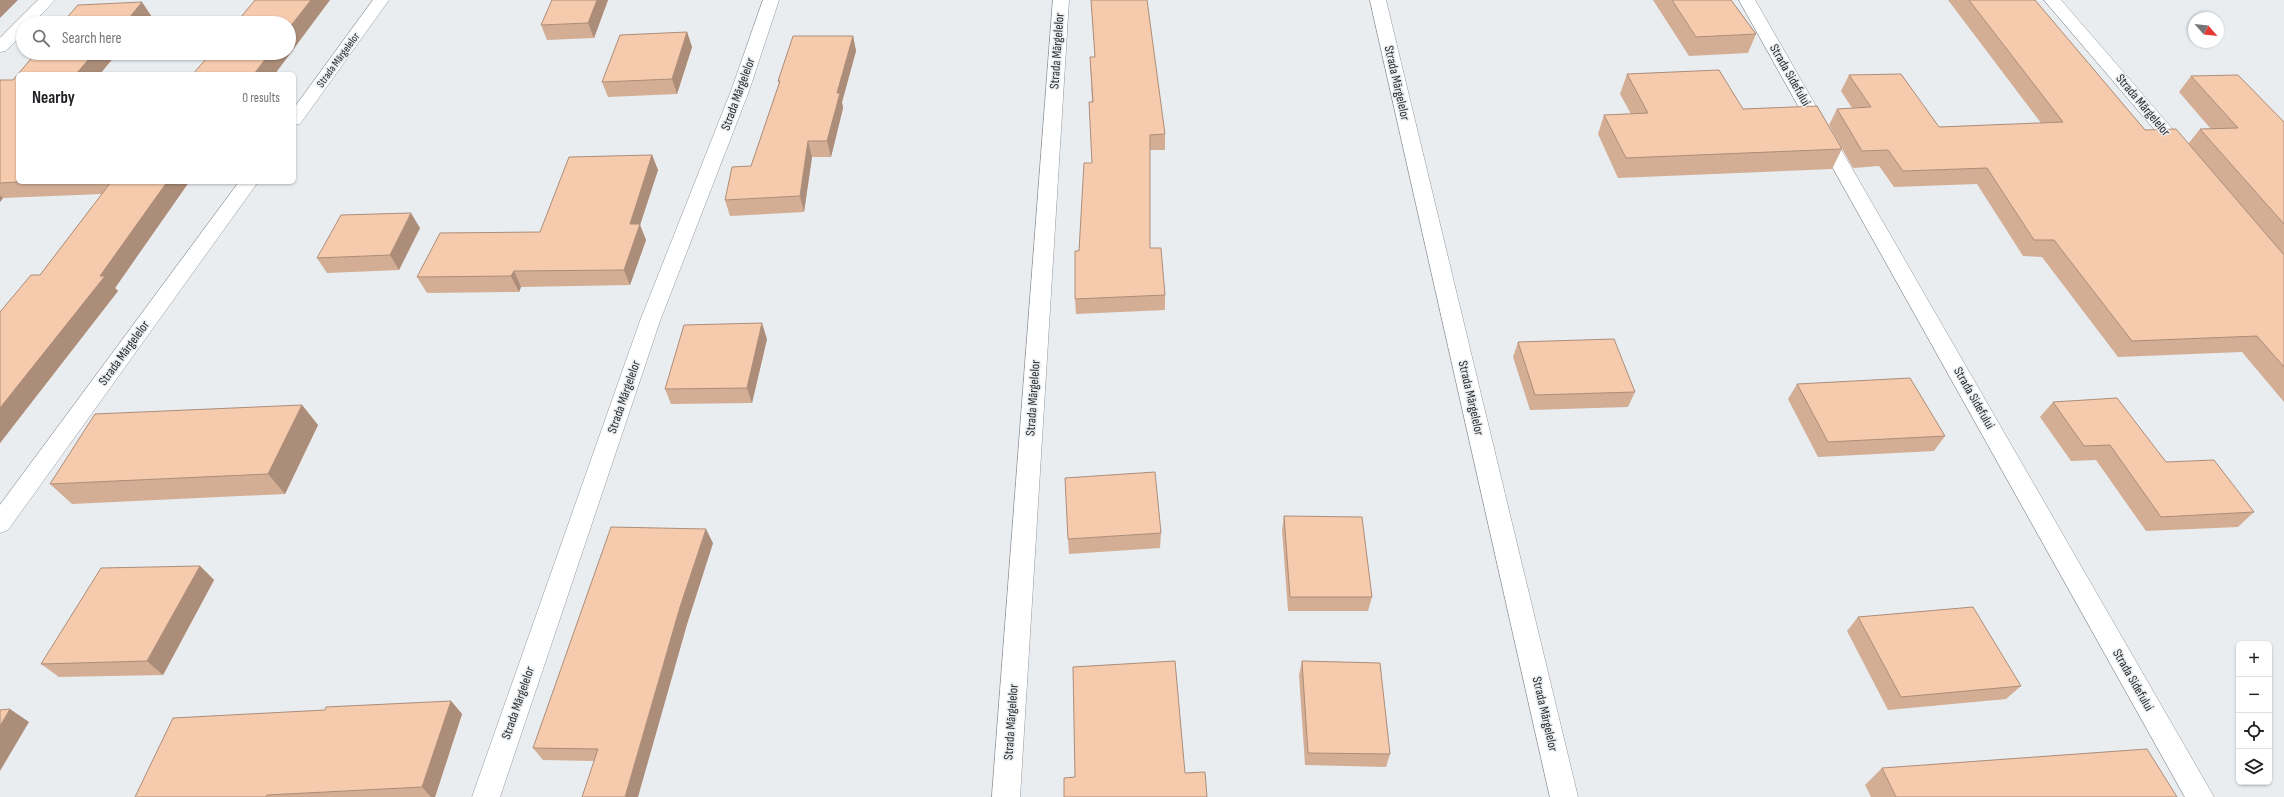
<!DOCTYPE html>
<meta charset="utf-8">
<style>
:root{--surface:#fff;--page:#f6f6f6;--text:#202124;--muted:#757577;--line:#e0e0e0}
body{margin:0;font-family:"Sofia Sans Condensed",sans-serif;background:var(--page);color:var(--text)}
.controls{position:absolute;right:12px;bottom:12px;display:grid;overflow:hidden;border-radius:6px;box-shadow:0 1px 3px #0004}
.controls button{width:36px;height:36px;display:grid;place-items:center;padding:0;border:0;border-bottom:1px solid var(--line);background:var(--surface);color:var(--text);font:20px sans-serif}
.compass{position:absolute;left:2188px;top:12px;width:36px;height:36px;border-radius:50%;background:var(--surface);box-shadow:0 1px 3px #0004;rotate:117deg}
.list{margin:0;padding:0;list-style:none}
h2{display:flex;justify-content:space-between;align-items:center;height:52px;margin:0;padding:0 16px;font-size:17px}
h2 small{font-size:13px;font-weight:400;color:var(--muted)}
.icon{flex:none;width:22px;height:22px;fill:none;stroke:currentColor;stroke-width:2;stroke-linecap:round;stroke-linejoin:round}
.map{position:relative;flex:none;width:2284px;height:797px;overflow:hidden}
.search{position:absolute;background:var(--surface);box-shadow:0 1px 3px #0004;left:16px;top:16px;width:280px;height:44px;display:flex;align-items:center;gap:10px;box-sizing:border-box;padding:0 14px;border-radius:22px;color:var(--muted);font-size:15px}
.panel{position:absolute;background:var(--surface);box-shadow:0 1px 3px #0004;left:16px;top:72px;width:280px;height:112px;border-radius:6px}
.map>svg:first-child{display:block}
.lines{fill:none;stroke-linecap:round;stroke-linejoin:round}
.minor-casing{stroke:#95989c;stroke-width:1}
.minor{fill:#fff;fill-rule:evenodd}
.wall{fill:#d3ae95}
.shaded-wall{fill:#ac8d79}
.building{fill:#f5caad;stroke:#ac8d79}
.labels{text-anchor:middle;dominant-baseline:central;stroke-width:3;stroke-linejoin:round;paint-order:stroke}
.far-street-label{font-size:11px;fill:#2a2b2c;stroke:#e9edf0}
.street-label{font-size:13px;fill:#2a2b2c;stroke:#e9edf0}
</style>
<div class="map">
<svg width="2284" height="797" viewBox="0 0 2284 797">
<rect width="100%" height="100%" fill="#e9edf0"/>
<g class="lines">
<!-- minor casing -->
<g class="minor-casing">
<g id="minor">
<polygon points="38,0 55,0 33,23 23,23 23,33 6,51 0,52 0,38"/>
<polygon points="373,0 389,0 300,124 294,125 294,108"/>
<polygon points="763,0 779,0 749,91 660,321 500,797 472,797 640,321 731,91"/>
<polygon points="1053,0 1069,0 1020,797 992,797"/>
<polygon points="1370,0 1386,0 1578,797 1550,797"/>
<polygon points="1739,0 1755,0 2214,797 2185,797"/>
<polygon points="2044,0 2061,0 2189,148 2192,152 2189,156 2183,158 2177,156"/>
<polygon points="239,182 258,182 8,530 0,533 0,505"/>
</g>
</g>
<!-- minor -->
<use href="#minor" class="minor"/>
</g>
<!-- wall -->
<g class="wall">
<polygon points="552,0 608,0 594,38 547,40 541,25"/>
<polygon points="1091,0 1165,134 1165,150 1150,150 1150,248 1165,295 1165,310 1076,314 1075,299 1079,251 1092,163 1092,102 1090,57 1095,57"/>
<polygon points="1653,0 1731,0 1756,34 1748,53 1689,56"/>
<polygon points="1948,0 2035,0 2145,130 2188,144 2200,129 2211,129 2179,92 2191,76 2284,122 2284,402 2242,352 2118,357 2042,257 2023,256 1977,184 1894,187 1879,166 1853,168 1829,125 1837,109 1852,108 1841,91 1849,75 1939,127 2041,123"/>
<polygon points="687,32 692,47 677,94 608,97 602,82"/>
<polygon points="853,36 856,51 842,102 843,108 831,157 812,157 804,212 730,216 725,200 751,166 779,84 778,81"/>
<polygon points="36,53 124,53 121,57 114,57 100,74 18,74"/>
<polygon points="1627,74 1743,109 1842,149 1832,169 1618,178 1598,134 1604,115 1631,114 1620,94"/>
<polygon points="0,80 18,182 189,182 115,288 118,291 0,443 0,312 40,275 102,194 3,198 0,202"/>
<polygon points="652,155 658,170 640,225 646,240 630,285 521,287 519,292 427,293 417,277 540,232"/>
<polygon points="420,228 399,270 327,273 317,258"/>
<polygon points="767,339 752,403 671,404 665,389"/>
<polygon points="1518,342 1635,392 1628,407 1530,410 1513,357"/>
<polygon points="1797,384 1945,436 1934,451 1818,457 1788,399"/>
<polygon points="2053,402 2166,462 2254,512 2238,527 2146,531 2096,460 2071,461 2040,417"/>
<polygon points="302,405 318,425 285,494 72,504 50,484"/>
<polygon points="1284,516 1372,597 1368,611 1288,611 1282,530"/>
<polygon points="1161,533 1160,548 1069,554 1068,539"/>
<polygon points="713,543 688,621 594,761 543,760 533,748"/>
<polygon points="200,566 214,580 163,675 59,677 41,664"/>
<polygon points="1858,617 2021,686 2006,699 1888,710 1847,631"/>
<polygon points="1302,661 1390,754 1386,767 1305,765 1299,675"/>
<polygon points="451,701 462,714 435,797 135,797 325,710"/>
<polygon points="1882,768 2177,797 1871,797 1865,785"/>
</g>
<!-- shaded-wall -->
<g class="shaded-wall">
<polygon points="0,0 18,0 0,18"/>
<polygon points="311,0 330,0 275,74 254,74 270,53 289,53 289,28"/>
<polygon points="597,0 608,0 594,38 588,23"/>
<polygon points="142,2 152,17 148,23 125,23"/>
<polygon points="687,32 692,47 677,94 672,79"/>
<polygon points="853,36 856,51 842,102 843,108 831,157 827,141 837,93"/>
<polygon points="94,53 111,53 114,57 100,74 76,74"/>
<polygon points="118,53 124,53 121,57"/>
<polygon points="808,141 812,157 804,212 800,196"/>
<polygon points="652,155 658,170 640,225 646,240 630,285 624,270 630,224"/>
<polygon points="167,182 189,182 115,288 118,291 0,443 0,408"/>
<polygon points="0,195 3,198 0,202"/>
<polygon points="411,213 420,228 399,270 390,255"/>
<polygon points="514,271 521,287 519,292 511,276"/>
<polygon points="762,323 767,339 752,403 747,388"/>
<polygon points="302,405 318,425 285,494 268,474"/>
<polygon points="706,529 713,543 688,621 638,797 625,797 680,607"/>
<polygon points="200,566 214,580 163,675 147,661"/>
<polygon points="451,701 462,714 435,797 431,797 422,787"/>
<polygon points="10,709 29,722 0,771 0,726"/>
</g>
<!-- building -->
<g class="building">
<polygon points="255,0 311,0 289,28 289,23 236,23"/>
<polygon points="552,0 597,0 588,23 541,25"/>
<polygon points="1091,0 1147,0 1165,134 1150,135 1150,248 1161,248 1165,295 1075,299 1075,251 1079,251 1084,163 1092,163 1089,102 1093,102 1090,57 1095,57"/>
<polygon points="1672,0 1731,0 1756,34 1696,37"/>
<polygon points="1969,0 2035,0 2145,130 2176,129 2284,255 2284,367 2257,336 2132,341 2054,240 2034,240 1987,168 1903,171 1888,150 1862,151 1837,109 1871,107 1849,75 1901,74 1939,127 2063,122"/>
<polygon points="142,2 125,23 62,23 78,5"/>
<polygon points="687,32 672,79 602,82 620,35"/>
<polygon points="793,36 853,36 837,93 840,93 827,141 808,141 800,196 725,200 732,167 751,166 780,81 778,81"/>
<polygon points="36,53 94,53 76,74 18,74"/>
<polygon points="211,53 270,53 254,74 193,74"/>
<polygon points="1719,70 1743,109 1817,106 1842,149 1626,158 1604,115 1648,113 1627,74"/>
<polygon points="18,74 18,142 16,144 18,144 18,182 0,183 0,80 13,80"/>
<polygon points="2238,75 2284,122 2284,224 2200,129 2238,128 2191,76"/>
<polygon points="652,155 630,224 640,224 624,270 514,271 511,276 417,277 440,233 540,232 569,157"/>
<polygon points="111,182 167,182 100,276 105,276 0,408 0,312 31,275 40,275"/>
<polygon points="411,213 390,255 317,258 341,215"/>
<polygon points="762,323 747,388 665,389 684,325"/>
<polygon points="1614,339 1635,392 1535,395 1518,342"/>
<polygon points="1910,378 1945,436 1828,442 1797,384"/>
<polygon points="2117,398 2166,462 2214,460 2254,512 2161,517 2110,445 2084,446 2053,402"/>
<polygon points="302,405 268,474 50,484 95,414"/>
<polygon points="1155,472 1161,533 1068,539 1065,478"/>
<polygon points="1284,516 1362,517 1372,597 1290,597"/>
<polygon points="611,527 706,529 680,607 625,797 582,797 598,749 533,748"/>
<polygon points="200,566 147,661 41,664 101,568"/>
<polygon points="1973,607 2021,686 1901,697 1858,617"/>
<polygon points="1175,661 1185,773 1205,772 1207,797 1064,797 1064,778 1075,777 1073,667"/>
<polygon points="1302,661 1380,663 1390,754 1308,753"/>
<polygon points="451,701 422,787 267,795 266,797 135,797 173,718 325,710 326,707"/>
<polygon points="10,709 0,726 0,710"/>
<polygon points="2147,749 2177,797 1896,797 1882,768"/>
</g>
<g class="labels">
<!-- far-street labels -->
<g class="far-street-label">
<text transform="translate(338 60) rotate(-54)">Strada Mărgelelor</text>
</g>
<!-- street labels -->
<g class="street-label">
<text transform="translate(1057 51) rotate(-86)">Strada Mărgelelor</text>
<text transform="translate(1790 75) rotate(60)">Strada Sidefului</text>
<text transform="translate(1397 83) rotate(77)">Strada Mărgelelor</text>
<text transform="translate(738 94) rotate(-70)">Strada Mărgelelor</text>
<text transform="translate(2143 105) rotate(50)">Strada Mărgelelor</text>
<text transform="translate(124 353) rotate(-54)">Strada Mărgelelor</text>
<text transform="translate(624 397) rotate(-71)">Strada Mărgelelor</text>
<text transform="translate(1033 398) rotate(-86)">Strada Mărgelelor</text>
<text transform="translate(1471 398) rotate(77)">Strada Mărgelelor</text>
<text transform="translate(1974 398) rotate(60)">Strada Sidefului</text>
<text transform="translate(2133 680) rotate(60)">Strada Sidefului</text>
<text transform="translate(518 703) rotate(-71)">Strada Mărgelelor</text>
<text transform="translate(1545 714) rotate(77)">Strada Mărgelelor</text>
<text transform="translate(1011 722) rotate(-86)">Strada Mărgelelor</text>
</g>
</g>
</svg>
<div class="controls">
<button>+</button>
<button>−</button>
<button><svg class="icon" aria-label="locate" viewBox="0 0 24 24"><circle cx="12" cy="12" r="6"/><path d="M12 2v4M12 18v4M2 12h4M18 12h4"/></svg></button>
<button><svg class="icon" aria-label="layers" viewBox="0 0 24 24"><path d="M12 4l9 5-9 5-9-5zM3 14l9 5 9-5"/></svg></button>
</div>
<svg class="compass" viewBox="-18 -18 36 36"><path d="M0-13l5 13h-10z" fill="#e53935"/><path d="M0 13l5-13h-10z" fill="#757577"/></svg>
<div class="search"><svg class="icon" aria-label="search" viewBox="0 0 24 24"><circle cx="10" cy="10" r="6"/><path d="M15 15l6 6"/></svg>Search here</div>
<section class="panel">
<h2>Nearby<small>0 results</small></h2>
<ul class="list">
</ul>
</section>
</div>
